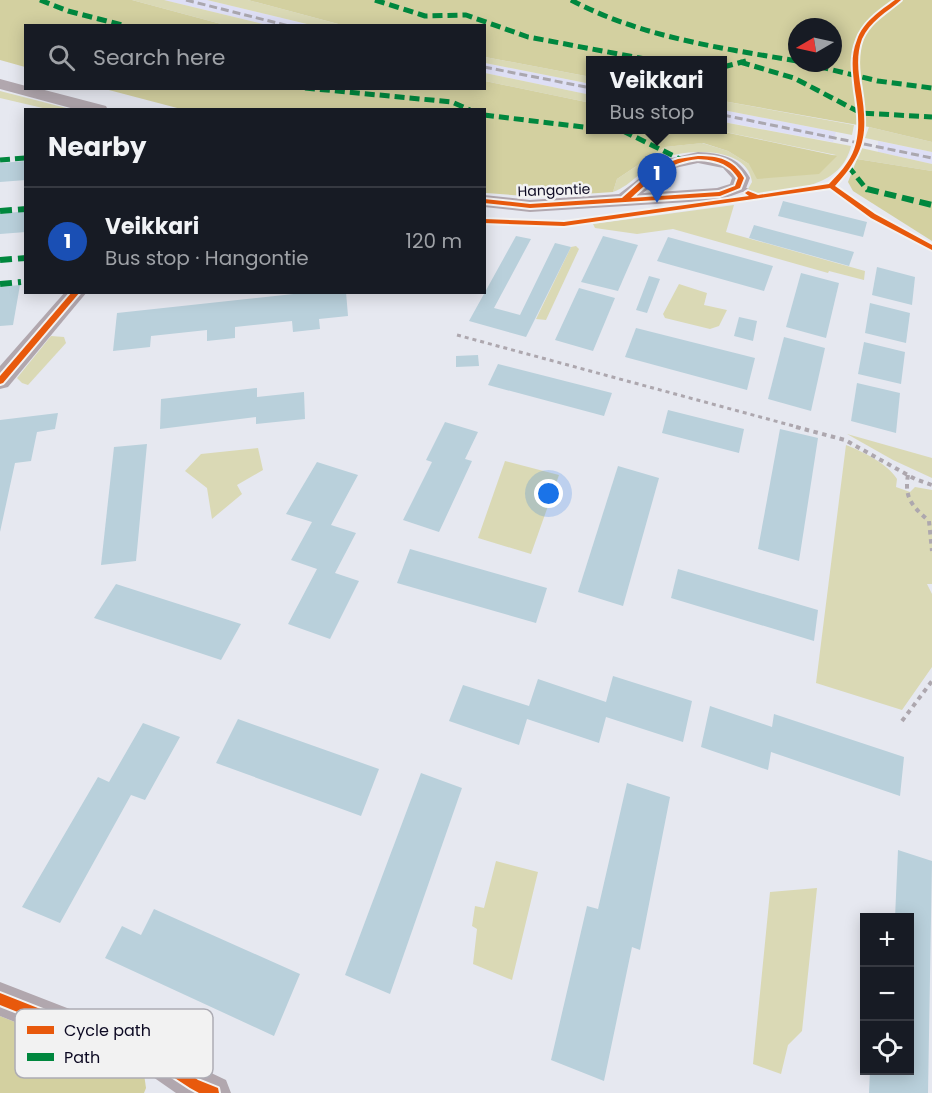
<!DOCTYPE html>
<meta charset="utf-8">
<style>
:root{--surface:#171b24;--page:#20242c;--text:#f1f3f6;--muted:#9ea1a6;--line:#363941;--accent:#ea580c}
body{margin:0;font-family:Poppins,sans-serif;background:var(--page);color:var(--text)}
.controls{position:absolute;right:18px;bottom:18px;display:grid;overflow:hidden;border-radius:0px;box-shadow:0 3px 15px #0003}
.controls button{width:54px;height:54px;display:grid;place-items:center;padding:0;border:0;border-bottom:2px solid var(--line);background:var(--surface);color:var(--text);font:30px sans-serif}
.compass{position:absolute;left:788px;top:18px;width:54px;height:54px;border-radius:50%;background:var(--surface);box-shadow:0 3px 15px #0003;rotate:261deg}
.you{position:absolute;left:549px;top:494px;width:21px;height:21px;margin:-15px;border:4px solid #fff;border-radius:50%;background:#1a73e8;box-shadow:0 0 0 9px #1a73e833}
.badge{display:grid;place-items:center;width:39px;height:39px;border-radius:50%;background:var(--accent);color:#fff;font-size:20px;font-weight:700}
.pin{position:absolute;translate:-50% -50px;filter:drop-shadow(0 2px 3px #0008)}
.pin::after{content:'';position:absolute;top:32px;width:21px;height:18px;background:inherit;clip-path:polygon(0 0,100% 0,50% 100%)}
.popup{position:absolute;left:586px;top:56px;width:141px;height:78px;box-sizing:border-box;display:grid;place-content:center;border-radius:0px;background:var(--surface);filter:drop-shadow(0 2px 4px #0005);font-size:20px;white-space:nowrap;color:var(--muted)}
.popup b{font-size:22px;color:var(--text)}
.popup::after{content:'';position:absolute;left:50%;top:100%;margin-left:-12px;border:12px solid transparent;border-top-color:var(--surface)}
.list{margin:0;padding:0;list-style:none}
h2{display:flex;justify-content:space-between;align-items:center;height:78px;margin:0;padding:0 24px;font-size:26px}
h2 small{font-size:20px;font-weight:400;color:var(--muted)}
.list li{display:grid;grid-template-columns:39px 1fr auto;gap:18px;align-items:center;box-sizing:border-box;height:108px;padding:0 24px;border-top:2px solid var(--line)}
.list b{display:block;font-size:22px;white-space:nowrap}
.list p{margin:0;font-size:20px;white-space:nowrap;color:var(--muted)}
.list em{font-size:20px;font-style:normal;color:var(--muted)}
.icon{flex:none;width:33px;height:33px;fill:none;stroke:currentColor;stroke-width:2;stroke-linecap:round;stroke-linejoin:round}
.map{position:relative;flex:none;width:932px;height:1093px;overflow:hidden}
.search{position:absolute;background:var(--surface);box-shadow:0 3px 15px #0003;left:24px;top:24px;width:462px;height:66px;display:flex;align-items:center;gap:15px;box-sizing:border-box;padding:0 21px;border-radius:0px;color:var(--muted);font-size:22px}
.panel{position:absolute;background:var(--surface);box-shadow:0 3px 15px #0003;left:24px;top:108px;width:462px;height:186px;border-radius:0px}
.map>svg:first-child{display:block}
.built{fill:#dedff5}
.green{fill:#dad9b5}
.forest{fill:#d3d0a0;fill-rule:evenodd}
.building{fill:#b9d0db}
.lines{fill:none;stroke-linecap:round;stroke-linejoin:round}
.path-far1{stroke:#ada7ae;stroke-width:3;stroke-dasharray:4 4;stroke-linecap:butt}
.path{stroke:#ada7ae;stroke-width:4;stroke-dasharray:4.5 4.5;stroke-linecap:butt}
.service{fill:#b1a7ae;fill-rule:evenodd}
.minor{fill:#b1a7ae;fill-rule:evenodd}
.rail{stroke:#aaa7af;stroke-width:3;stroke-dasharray:8 4;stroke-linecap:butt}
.quiet-far1{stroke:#00873e;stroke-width:5;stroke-dasharray:10 5;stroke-linecap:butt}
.quiet{stroke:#00873e;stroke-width:6;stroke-dasharray:12 6;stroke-linecap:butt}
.cycleway-casing{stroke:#f2f2f2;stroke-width:4}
.cycleway{fill:#e8590c;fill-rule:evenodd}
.labels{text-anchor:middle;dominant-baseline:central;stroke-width:5;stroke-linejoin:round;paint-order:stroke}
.far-street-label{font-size:14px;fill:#0c0922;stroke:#f2f2f2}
.key{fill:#f2f2f2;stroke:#adacb4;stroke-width:1.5}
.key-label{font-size:16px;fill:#0c0922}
</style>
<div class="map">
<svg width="932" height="1093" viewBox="0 0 932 1093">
<rect width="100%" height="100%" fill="#e6e8f0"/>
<!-- built -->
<g class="built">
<polygon points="164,0 207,0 311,25 267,25"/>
<polygon points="484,63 591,84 591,95 485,73"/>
<polygon points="723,110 836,132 833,142 724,122"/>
<polygon points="878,141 932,152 932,164 878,152"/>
</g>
<!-- green -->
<g class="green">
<polygon points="132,0 164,0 267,25 225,25"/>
<polygon points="207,0 248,0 342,25 311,25"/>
<polygon points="485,57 591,77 591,84 485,63"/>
<polygon points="485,73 591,95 591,103 485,81"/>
<polygon points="0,91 70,109 47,109 0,98"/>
<polygon points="723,101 854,125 852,135 723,110"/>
<path d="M723 122 851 146C841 188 793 189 757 194L748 189 752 182C748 145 683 148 659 160 641 169 634 184 613 192L617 179 665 147 702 143 728 151 749 164 836 155 715 130H723Z"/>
<polygon points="869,127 932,142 932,152 865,138"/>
<polygon points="861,148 932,164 932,171 857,159"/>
<polygon points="734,205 726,232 865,271 864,280 829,271 828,273 673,229 637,234 595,228 593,224"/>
<polygon points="576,246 579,249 546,320 536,319 571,247"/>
<polygon points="679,284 707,293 704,305 727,310 719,326 710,329 665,318 663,314"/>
<polygon points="51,336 64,337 66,343 28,385 22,383 17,378"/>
<polygon points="847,434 932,458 932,478 893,460"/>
<path d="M846 445C863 452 887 463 897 479L896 487 910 492 915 487 932 490V584H927L932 594V667L902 710 816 683Z"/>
<polygon points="258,448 263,470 237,485 242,494 212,519 207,488 185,471 201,454"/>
<polygon points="505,461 559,475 531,554 478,538"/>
<polygon points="496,861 538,872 512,980 473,964 477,929 472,926 475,906 484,908"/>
<polygon points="817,888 802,1031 788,1045 781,1074 753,1064 770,892"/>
</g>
<!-- forest -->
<g class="forest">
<polygon points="0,0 132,0 225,25 26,26 25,67 0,60"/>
<path d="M248 0H932V142L869 127 723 101V61H591V77L485 57 484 26 342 25ZM797 27H833V63H797Z"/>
<polygon points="485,81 591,103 591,130 715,130 837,156 819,174 757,179 749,164 728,151 703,143 665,147 617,179 613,192 539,197 486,193 484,110 181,109 105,89 484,88"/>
<polygon points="857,159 932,171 932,241 853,191 848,182"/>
<polygon points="0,1016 144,1074 146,1088 144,1093 0,1093"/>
</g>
<!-- building -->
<g class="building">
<polygon points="26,161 26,180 0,182 0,163"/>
<polygon points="783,201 867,222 863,237 778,216"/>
<polygon points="26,211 26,232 0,234 0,214"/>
<polygon points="754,225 854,252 849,266 749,238"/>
<polygon points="516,236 531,239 494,308 520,315 555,243 571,247 526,337 469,321"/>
<polygon points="603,236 638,245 618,291 581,282"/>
<polygon points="668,237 773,266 764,291 657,261"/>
<polygon points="877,267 915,277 912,305 872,295"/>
<polygon points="801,273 839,283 826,338 786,327"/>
<polygon points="649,276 660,279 647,313 636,310"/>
<polygon points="20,285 13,325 0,326 0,287"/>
<polygon points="579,288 615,298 593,351 555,340"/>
<polygon points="312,292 346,292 348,316 319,319 320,329 293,332 292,321 235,327 235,338 207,341 207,330 151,336 150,347 113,351 117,313"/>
<polygon points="870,303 910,313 906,343 865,333"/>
<polygon points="739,317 757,321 753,341 734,336"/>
<polygon points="636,328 755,358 747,390 625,357"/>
<polygon points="784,337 825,348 811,411 768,399"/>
<polygon points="864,342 905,352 901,384 858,374"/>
<polygon points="478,355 479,366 456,367 456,356"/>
<polygon points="498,364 612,393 604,416 488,385"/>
<polygon points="857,383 900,393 896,433 851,421"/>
<polygon points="257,388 257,397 304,392 305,419 256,424 256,417 160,429 161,399"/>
<polygon points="668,410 744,429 739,453 662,433"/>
<polygon points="58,413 55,429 37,432 31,461 15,463 0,532 0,420"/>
<polygon points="445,422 478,432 465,459 472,461 439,532 403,520 432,462 426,460"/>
<polygon points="780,429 818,438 799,561 758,549"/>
<polygon points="147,444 136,561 101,565 114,447"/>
<polygon points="317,462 358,475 331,525 356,533 335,573 359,581 330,639 288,624 317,569 291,560 312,522 286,514"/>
<polygon points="618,466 659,478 623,606 578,592"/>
<polygon points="410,549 547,588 536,623 397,583"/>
<polygon points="678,569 818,610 814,641 671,598"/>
<polygon points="116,584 241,624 221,660 94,618"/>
<polygon points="613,676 692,701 683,742 606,717 599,743 527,719 519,745 449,721 463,685 529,706 538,679 606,702"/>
<polygon points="710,706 772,727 774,714 904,757 900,796 771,752 768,770 701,747"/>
<polygon points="238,719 379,769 361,816 216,763"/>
<polygon points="143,723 180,737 145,800 131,795 60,923 22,907 98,777 109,782"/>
<polygon points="421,773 462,788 390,994 345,975"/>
<polygon points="627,783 670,797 640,950 632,947 604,1081 551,1060 587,906 598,909"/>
<polygon points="898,850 932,861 928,1093 869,1093 870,1070 910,1070 910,918 895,918"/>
<polygon points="154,909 300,974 274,1036 105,958 122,926 141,935"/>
</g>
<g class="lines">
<!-- path-far1 -->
<polyline class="path-far1" points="457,335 801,428"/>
<!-- path -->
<g class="path">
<polyline points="796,427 845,440 915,479 932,485"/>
<path d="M908 475C904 498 912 506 929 521L932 551"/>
<polyline points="902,721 932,681"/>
</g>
<!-- service -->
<polygon class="service" points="831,183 835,186 834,188 757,200 734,187 735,185 741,185 758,194"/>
<!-- minor -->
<g class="minor">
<polygon points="0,79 26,86 26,88 37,88 106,106 108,110 78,110 0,89"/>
<path d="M698 152C721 153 739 157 750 178L745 191 720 200 530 212 484 207V195L530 200 619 194 663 160ZM698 163 723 168 732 178 730 184 717 188 643 193 675 168Z"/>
<polygon points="65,292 87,292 8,387 0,389 0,366"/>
<polygon points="0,982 178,1051 207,1071 226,1080 231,1093 176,1093 153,1077 0,1016"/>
</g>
<!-- rail -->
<g class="rail">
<polyline points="186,0 289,26"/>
<polyline points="484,67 591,88"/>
<polyline points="723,115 932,158"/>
</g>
<!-- quiet-far1 -->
<g class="quiet-far1">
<polyline points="40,0 68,11 126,26"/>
<polyline points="375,0 425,16 466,15 528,37 656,61"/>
<path d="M571 0C641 37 720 48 797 61"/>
<polyline points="740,62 794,78 861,113 932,117"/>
<polyline points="804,63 878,81 932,88"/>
<polyline points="723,67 746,61"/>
<polyline points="305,88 452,102 470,110"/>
<polyline points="484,115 591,128"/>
<polyline points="608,130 623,131 682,160"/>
<polyline points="0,160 26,158"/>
<polyline points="848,166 868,191"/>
</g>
<!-- quiet -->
<g class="quiet">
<polyline points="867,189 932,205"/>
<polyline points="0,211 26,209"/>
<polyline points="0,260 26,258"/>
<polyline points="0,284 21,282"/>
</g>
<!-- cycleway casing -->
<g class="cycleway-casing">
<g id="cycleway">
<path d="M895 0H901C887 12 870 21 862 39 856 55 858 72 861 89 868 133 866 152 835 186L875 214 932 245V250L871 218 830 188 564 226 484 223V219L564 222 749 196 745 193 748 191 758 195 829 184C835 177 842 171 847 163 862 142 859 115 855 91 853 73 850 57 857 40 863 22 880 11 895 0Z"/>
<path d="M698 156C719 156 733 159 744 178L740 188 720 196 530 208 484 203V199L530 204 622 198 649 174 667 163 678 159ZM698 159C715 160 729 163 738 178L735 186 719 192 631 198C653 178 668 162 698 159Z"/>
<polygon points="72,292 80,292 3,383 0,384 0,376"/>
<polygon points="0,993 169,1060 198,1080 218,1088 219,1093 199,1093 190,1088 161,1069 0,1005"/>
</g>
</g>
<!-- cycleway -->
<use href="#cycleway" class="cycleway"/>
</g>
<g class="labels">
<!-- far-street labels -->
<g class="far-street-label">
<text transform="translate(554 190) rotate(-2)">Hangontie</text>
</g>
</g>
<!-- legend -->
<rect x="15" y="1009" width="198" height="69" rx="9" class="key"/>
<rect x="27" y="1026" width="27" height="8" fill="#e8590c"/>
<rect x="27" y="1053" width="27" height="8" fill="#00873e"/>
<g class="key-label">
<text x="64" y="1036">Cycle path</text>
<text x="64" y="1063">Path</text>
</g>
</svg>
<div class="controls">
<button>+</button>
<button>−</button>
<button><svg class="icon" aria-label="locate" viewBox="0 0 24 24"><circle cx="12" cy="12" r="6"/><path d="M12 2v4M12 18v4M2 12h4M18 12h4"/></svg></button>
</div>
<svg class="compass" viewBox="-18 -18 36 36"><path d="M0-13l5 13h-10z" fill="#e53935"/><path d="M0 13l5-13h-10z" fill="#9ea1a6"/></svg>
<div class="you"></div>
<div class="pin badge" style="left:657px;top:203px;background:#1a4fb4">1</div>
<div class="popup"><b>Veikkari</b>Bus stop</div>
<div class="search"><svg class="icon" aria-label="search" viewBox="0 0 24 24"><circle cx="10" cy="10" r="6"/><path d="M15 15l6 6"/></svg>Search here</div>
<section class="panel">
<h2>Nearby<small></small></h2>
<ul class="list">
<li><span class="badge" style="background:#1a4fb4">1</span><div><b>Veikkari</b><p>Bus stop · Hangontie</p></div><em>120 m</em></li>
</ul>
</section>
</div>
